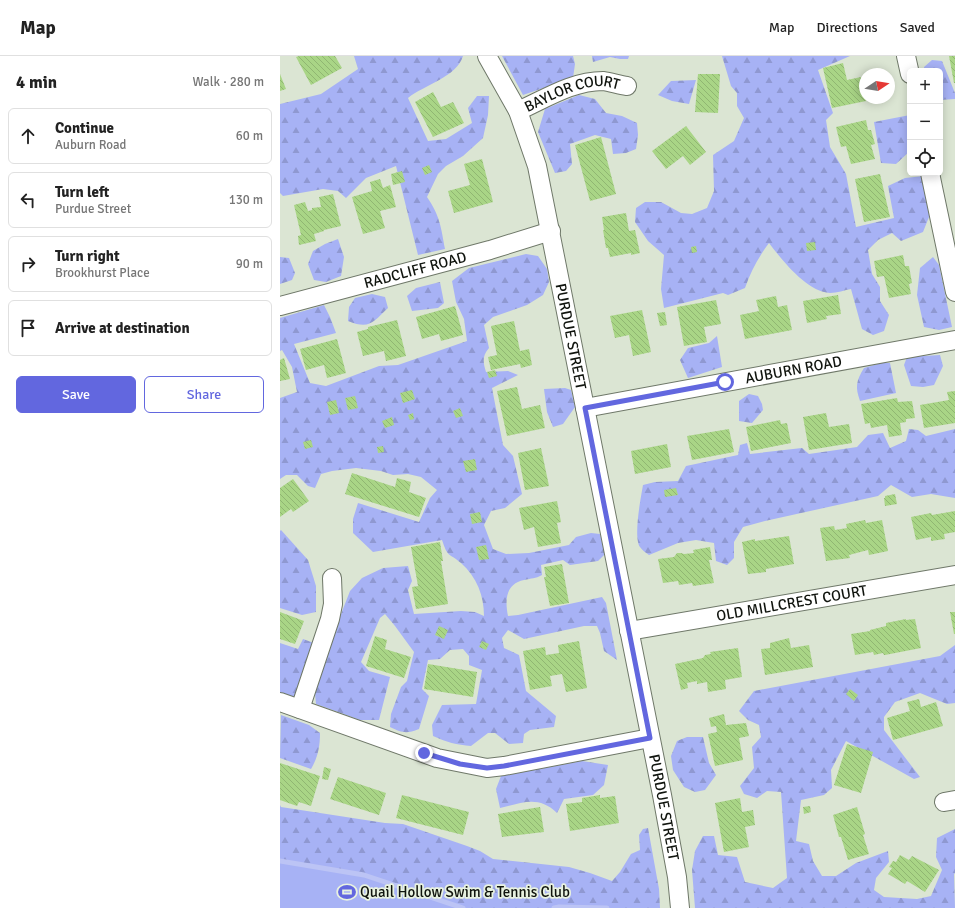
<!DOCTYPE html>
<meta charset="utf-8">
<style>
:root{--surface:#fff;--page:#f2f2f2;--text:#222;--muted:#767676;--line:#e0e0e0;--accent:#6267df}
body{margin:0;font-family:Signika,sans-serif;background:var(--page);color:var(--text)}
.controls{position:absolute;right:12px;top:12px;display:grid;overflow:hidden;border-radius:6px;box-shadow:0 2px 10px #0003}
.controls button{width:36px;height:36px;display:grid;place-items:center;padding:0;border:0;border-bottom:1px solid var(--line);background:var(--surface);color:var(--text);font:20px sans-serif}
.compass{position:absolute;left:579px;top:12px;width:36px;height:36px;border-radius:50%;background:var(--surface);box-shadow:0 2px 10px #0003;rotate:78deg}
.stop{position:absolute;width:12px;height:12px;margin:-9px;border:3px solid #6267df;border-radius:50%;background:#fff}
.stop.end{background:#6267df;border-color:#fff;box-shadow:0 1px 4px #0008}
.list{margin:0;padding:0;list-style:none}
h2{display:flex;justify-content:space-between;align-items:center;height:52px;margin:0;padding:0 16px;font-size:17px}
h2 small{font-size:13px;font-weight:400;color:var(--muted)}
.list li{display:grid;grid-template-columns:26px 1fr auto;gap:12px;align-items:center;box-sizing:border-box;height:56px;margin:0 8px 8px;padding:0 8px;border:1px solid var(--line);border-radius:6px}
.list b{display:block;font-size:15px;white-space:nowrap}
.list p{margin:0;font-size:13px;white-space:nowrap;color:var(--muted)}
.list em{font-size:13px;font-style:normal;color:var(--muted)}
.actions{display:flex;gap:8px;padding:12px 16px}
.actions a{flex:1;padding:9px 0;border:1px solid var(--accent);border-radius:6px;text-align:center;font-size:14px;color:var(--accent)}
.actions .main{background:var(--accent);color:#fff}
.icon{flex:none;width:22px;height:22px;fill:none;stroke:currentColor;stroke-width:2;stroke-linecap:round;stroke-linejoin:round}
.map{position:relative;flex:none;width:675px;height:852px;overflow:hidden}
header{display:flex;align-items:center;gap:24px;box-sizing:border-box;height:56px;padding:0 20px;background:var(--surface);border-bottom:1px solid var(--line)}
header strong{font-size:19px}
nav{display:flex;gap:22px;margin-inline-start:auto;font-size:14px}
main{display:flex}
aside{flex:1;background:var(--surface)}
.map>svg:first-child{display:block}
.forest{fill:url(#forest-firs)}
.garden{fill:#a7b2f5}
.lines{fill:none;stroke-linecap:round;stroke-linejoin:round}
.stream{stroke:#bcc4f5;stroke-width:5}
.building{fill:url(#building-back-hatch)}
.minor-casing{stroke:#6f7869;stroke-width:20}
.minor{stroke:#fff;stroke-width:18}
.route{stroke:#6267df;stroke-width:5}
.labels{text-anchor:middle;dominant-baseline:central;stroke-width:3.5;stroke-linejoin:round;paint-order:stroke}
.street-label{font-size:15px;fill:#10140e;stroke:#e8f2e0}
.poi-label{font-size:15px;fill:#10140e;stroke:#e8f2e0;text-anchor:start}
</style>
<header>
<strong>Map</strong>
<nav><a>Map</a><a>Directions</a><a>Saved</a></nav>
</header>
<main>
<aside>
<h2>4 min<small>Walk · 280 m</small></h2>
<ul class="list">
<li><svg class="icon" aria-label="ahead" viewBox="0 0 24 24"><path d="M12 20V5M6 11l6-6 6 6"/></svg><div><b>Continue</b><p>Auburn Road</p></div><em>60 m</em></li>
<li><svg class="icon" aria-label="left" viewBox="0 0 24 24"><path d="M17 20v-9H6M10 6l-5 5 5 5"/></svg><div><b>Turn left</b><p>Purdue Street</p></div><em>130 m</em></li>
<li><svg class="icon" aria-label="right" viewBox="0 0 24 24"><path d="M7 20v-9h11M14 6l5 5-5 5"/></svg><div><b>Turn right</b><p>Brookhurst Place</p></div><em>90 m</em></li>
<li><svg class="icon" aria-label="arrive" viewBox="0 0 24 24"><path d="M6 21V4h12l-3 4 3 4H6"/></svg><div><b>Arrive at destination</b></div></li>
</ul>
<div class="actions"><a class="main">Save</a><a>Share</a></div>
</aside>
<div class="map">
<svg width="675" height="852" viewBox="0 0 675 852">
<defs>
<pattern id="forest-firs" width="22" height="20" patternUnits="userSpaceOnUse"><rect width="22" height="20" fill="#a7b2f5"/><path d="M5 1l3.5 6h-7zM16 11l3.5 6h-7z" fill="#8f98d1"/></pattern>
<pattern id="building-back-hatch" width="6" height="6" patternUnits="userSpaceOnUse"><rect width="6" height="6" fill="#a9d586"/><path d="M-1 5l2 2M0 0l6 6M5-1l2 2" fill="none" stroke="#90b672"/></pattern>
</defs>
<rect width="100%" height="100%" fill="#dbe5d3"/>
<!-- forest -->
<g class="forest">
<path d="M74 0H183C177 21 144 29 128 42L148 85 166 83 192 67 188 52 197 40H209L208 59 203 82 183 100 166 110 158 118 147 141C160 160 161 171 165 193L138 199 116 110 86 122 66 142 58 135 43 133 3 140 0 137V48L41 38 78 13Z"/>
<polygon points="222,0 293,0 295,8 293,22 243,39"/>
<polygon points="312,0 349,0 348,3 340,3 330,1 313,6"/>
<path d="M442 0H570L538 14 553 57 546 64 550 91 566 118 576 171 614 162 608 130 625 122 644 120 651 156 643 176 621 185 612 177 598 184 588 194 592 218 600 231V245L609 259 604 275 593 279 582 273 571 233C565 234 557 237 550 237 527 236 502 204 489 187 478 202 471 215 465 232L448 239 443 237 384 252 381 233 384 199 368 185 355 166 356 152 365 146H381L401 157 412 158 427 152 434 135 433 99 454 85 464 62 457 50V37L451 30Z"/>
<polygon points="652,4 662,5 675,37 675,43 660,44 660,15 644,15 644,11"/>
<polygon points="416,24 409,48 392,45 378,39 391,25"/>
<polygon points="299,39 315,43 326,57 342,60 357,67 358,79 356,93 346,97 333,98 331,83 315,79 290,88 292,108 286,115 275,117 258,76 265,53"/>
<polygon points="630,59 630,95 616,108 601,107 594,66"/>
<polygon points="58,183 64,201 61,220 46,226 34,224 28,208 33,195 45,188"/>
<path d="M246 198 258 200 267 213 269 226 263 239 247 249 213 261 204 269 209 292C202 300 203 306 206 316L228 315 238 319 212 332 223 389 233 400 242 438 225 452 211 455 204 469 213 493 226 498 249 497 289 489 296 481 311 477 320 478 325 498 318 505 290 509 283 504 261 509 262 519C255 523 252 522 244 524 225 528 225 545 228 560L238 559 322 541 326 547 337 604 324 595 320 577 317 570H304L244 583 228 574 222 582 224 592 239 599 246 635 276 660 274 671 250 674 244 678 243 687 229 688 215 677H208L191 690C177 689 166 686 153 680L152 669 162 649 196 648 202 614 189 609V600L183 593 170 594 160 603 148 604 142 633 149 640 139 673C126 678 123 677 110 671L111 658 121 631 127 625 134 596 115 570 105 558 100 562 81 606 89 615 110 621 99 664H80L36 648 34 627 70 535 82 522 103 512 128 510 132 525 128 534 134 558 181 555 195 556 204 560C204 540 197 521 181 507 168 496 168 502 162 484L93 496 73 477V463L78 447 139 466 150 442 157 434 141 421 128 418 113 419 101 415 76 412 52 415 41 418 35 432 28 430 17 419H6L0 423V342L17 336 12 311 2 294 0 295V262L44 249 50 261 56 277 14 288 30 327 46 330 99 310 118 309 187 285 184 263 176 246 172 225 189 212Z"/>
<polygon points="0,201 9,202 15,217 12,224 0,228"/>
<polygon points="653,201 659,209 672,271 659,274 644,271 637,239 640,212"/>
<polygon points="160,226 164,247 158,252 132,255 127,240 136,232"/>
<path d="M92 238 105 241 108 252C93 266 90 274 68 265L69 251 75 242Z"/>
<polygon points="437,280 442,311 408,322 400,304 408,292 429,287"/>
<polygon points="660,299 663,310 654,329 643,331 631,330 624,309 627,301"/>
<path d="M601 307H610L616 337 580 345C575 331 576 325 584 312Z"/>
<polygon points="285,332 291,334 295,351 283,368 273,371 267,356 264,333"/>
<polygon points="469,338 478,340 482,348 483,354 472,367 459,365 459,345"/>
<path d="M629 373 638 374 646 380 675 373V442L651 438 632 441 611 429 598 440 485 465 463 471 454 486V502L447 509 436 505 434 487 416 484 398 487 369 499C366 497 362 494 360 491 353 481 361 441 363 429L375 426 398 425 406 410 458 399 460 389 467 387 470 398 522 392 529 398 577 391 588 379 603 377 610 392 626 385Z"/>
<polygon points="1,474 28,504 36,530 36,556 22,559 0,552 0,475"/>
<polygon points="23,583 34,587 17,641 10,644 0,638 0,587 18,593"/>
<polygon points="675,589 675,647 667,648 640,637 615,646 604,661 604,674 640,721 634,723 566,685 551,714 552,732 544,739 521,744 516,785 529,788 533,805 542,820 556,820 576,807 608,795 609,806 596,822 594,834 604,841 637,843 651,840 662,814 656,801 657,782 675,773 675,817 674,818 675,852 415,852 412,814 415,795 423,780 434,780 438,799 457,801 465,826 493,832 507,822 501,736 487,735 477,742 464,738 460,730 474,712 472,691 481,681 479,669 468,664 459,655 474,635 660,600"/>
<path d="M1 659 29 669 40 677C40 690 38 701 31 713L0 702Z"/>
<polygon points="407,681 423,681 429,707 436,719 425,734 415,736 404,731 393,714 391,700 397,685"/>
<path d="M302 705 328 709 324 729 313 739 284 743 277 757C258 739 243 747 220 752L216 733 221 720Z"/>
<polygon points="0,749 1,751 105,767 123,768 187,790 200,795 213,803 289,811 310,817 332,825 340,816 351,798 360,794 359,779 363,773 368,772 379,833 380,852 7,852 0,813"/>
</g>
<!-- garden -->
<polygon class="garden" points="0,805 84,819 183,852 0,852"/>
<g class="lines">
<!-- stream -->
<g class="stream">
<polyline points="0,805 84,819 183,852"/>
<polyline points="274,852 279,851 327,852"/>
</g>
</g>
<!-- building -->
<g class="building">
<polygon points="19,0 55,0 62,12 31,29 16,1"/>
<polygon points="669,0 675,0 675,27 674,27"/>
<polygon points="563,7 567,24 581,21 586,45 552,52 543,12"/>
<polygon points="0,18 6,33 0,35"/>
<polygon points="418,18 440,18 438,57 415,56"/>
<polygon points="153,36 161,51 173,46 184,67 153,81 135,46"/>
<polygon points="586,64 588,74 591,74 595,88 591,89 595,103 571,108 566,90 561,91 556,71"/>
<polygon points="406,70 426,96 410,109 403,100 386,113 372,95"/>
<polygon points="321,81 336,138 310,145 295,89"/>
<polygon points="202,103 213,146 174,157 168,135 190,129 184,108"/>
<polygon points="149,109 152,116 145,119 142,112"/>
<polygon points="122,115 125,126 113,129 111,118"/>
<polygon points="600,118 610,161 584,166 575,123"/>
<polygon points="100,123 103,132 110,129 116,151 100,155 105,172 83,178 72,141 92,135 90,126"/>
<polygon points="53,138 61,170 44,174 44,175 34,178 36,185 19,189 18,180 21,179 14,149 25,146 28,155 32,154 32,152 41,151 39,141"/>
<polygon points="346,157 349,175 355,174 360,197 351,199 351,197 330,201 328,192 326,192 323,174 324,174 322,161"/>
<polygon points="535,186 536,194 527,195 526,187"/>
<polygon points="416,190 417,196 412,197 411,191"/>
<polygon points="623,199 625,210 629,210 632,227 629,228 631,238 609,242 604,220 597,221 594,205"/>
<polygon points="558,239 561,258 546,260 547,263 527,267 523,245"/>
<polygon points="496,240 498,251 507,249 512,274 465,283 460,259 479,255 476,244"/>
<polygon points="436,244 441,268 424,271 427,286 404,290 397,251"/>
<polygon points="175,250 183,279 161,285 159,278 142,283 136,261"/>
<polygon points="362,254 371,296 353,300 349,279 335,282 330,260"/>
<polygon points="385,256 387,269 380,270 377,257"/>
<polygon points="117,264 126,300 106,305 104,295 83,300 77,276 88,273 88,271"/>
<polygon points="234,265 240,295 249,293 252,309 241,312 240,308 211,314 208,301 217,299 211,270"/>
<polygon points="57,283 66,317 47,322 44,309 26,314 20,293"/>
<polygon points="4,302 10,323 0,325 0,304"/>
<polygon points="215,314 217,320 209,322 207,316"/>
<polygon points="237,331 242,353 260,349 265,372 227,380 217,335"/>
<polygon points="132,334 135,343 123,347 120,337"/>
<polygon points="675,335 675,367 644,372 640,349 669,344 667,336"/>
<polygon points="75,340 78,352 68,354 65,342"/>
<polygon points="617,342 618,346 632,345 635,362 626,363 626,366 620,367 622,379 609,381 607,369 591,372 590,367 585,368 581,348"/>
<polygon points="56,344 59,357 50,359 47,346"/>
<polygon points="180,352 183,360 176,362 173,355"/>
<polygon points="133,357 134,363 130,364 128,359"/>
<polygon points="546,357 549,371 569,368 572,387 529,394 523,361"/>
<polygon points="112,361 114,369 105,372 102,365"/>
<polygon points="500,364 501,368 507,367 511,387 471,395 466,371"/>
<polygon points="449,373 454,396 412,404 407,380"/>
<polygon points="31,384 33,391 25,393 23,386"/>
<polygon points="387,388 391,411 355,418 351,395"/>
<polygon points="103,390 104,396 98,397 97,391"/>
<polygon points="261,392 269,430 245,434 238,397"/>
<polygon points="195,403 197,414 186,416 183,405"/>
<polygon points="72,417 115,431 117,422 131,426 129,436 146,442 139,461 65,438"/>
<polygon points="13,423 29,445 13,456 11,453 0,461 0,432"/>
<polygon points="396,432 398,439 385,441 384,434"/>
<polygon points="615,438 617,448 605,450 604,442 605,442 605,440"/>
<polygon points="277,445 281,466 277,467 281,487 258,491 254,471 244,474 239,452"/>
<polygon points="675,455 675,476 664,478 665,483 651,485 651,481 636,484 631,461 651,457 652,459"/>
<polygon points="200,456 202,466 192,468 190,458"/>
<polygon points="585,464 586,467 602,464 608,495 589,499 588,494 569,499 570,502 546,505 540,472 554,470 555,474 567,472 566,468"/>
<polygon points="509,480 514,508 486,513 486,516 468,518 462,486 475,483 475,485"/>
<polygon points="160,486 163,505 161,505 168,548 136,553 132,531 138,530 131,491"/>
<polygon points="206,489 209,503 199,504 196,491"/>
<polygon points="430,491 432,504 429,504 434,527 413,530 412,527 399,529 398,525 383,527 378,503 394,501 397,497 401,497 404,498 414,497 413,494"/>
<polygon points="282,508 289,547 270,550 264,521 266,521 264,511"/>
<polygon points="0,556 24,565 15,588 0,583"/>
<polygon points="670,556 675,556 675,578 674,578"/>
<polygon points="626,563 626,564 635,563 641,592 605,599 604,599 603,597 594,599 593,596 575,599 571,578 590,575 590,574 606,570 606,567"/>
<polygon points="159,570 168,574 164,583 155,579"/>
<polygon points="95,580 107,584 105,593 131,601 124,622 86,610"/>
<polygon points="509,582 511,592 529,589 533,611 485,619 481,593 490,592 490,587"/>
<polygon points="202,585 209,588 206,594 199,591"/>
<polygon points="299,585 307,632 286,636 282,618 270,620 272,630 250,634 243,595 265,591 266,599 279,597 278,589"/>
<polygon points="458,592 462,621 445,624 446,633 428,636 427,626 417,628 417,625 407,627 408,632 401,634 395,608 423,602 425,599 431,598 430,596"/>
<polygon points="148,608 197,616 193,641 144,633"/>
<polygon points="570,633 578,639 574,645 566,638"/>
<polygon points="639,643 641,651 656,646 663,670 613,684 607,662 630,655 627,646"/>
<polygon points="444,658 446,669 466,667 469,680 459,682 463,704 435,710 428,678 437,676 436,670 431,671 429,662"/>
<polygon points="567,688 593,696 581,737 554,729"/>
<polygon points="0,707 40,720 31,750 19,746 17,750 0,744"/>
<polygon points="44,711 51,713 48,724 42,723"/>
<polygon points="58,721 106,737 99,759 50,743"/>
<polygon points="122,739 189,756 183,779 116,762"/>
<polygon points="320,739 320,742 335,740 339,767 290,775 286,748 302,746 302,742"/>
<polygon points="460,742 462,756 473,754 475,769 465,771 469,791 444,796 435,747"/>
<polygon points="530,750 531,756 524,758 523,751"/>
<polygon points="260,751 264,776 222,781 218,758"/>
<polygon points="577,751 585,778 583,779 589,798 568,804 561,781 559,781 553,759"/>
<polygon points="620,799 629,804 632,800 659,814 645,836 627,825 625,828 608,818 612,812 609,811 613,805 616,806"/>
</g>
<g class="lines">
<!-- minor casing -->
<g class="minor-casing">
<g id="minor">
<path id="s1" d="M207 0 238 55 257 110 382 739 397 821 400 852"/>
<polyline points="626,0 630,18"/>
<path id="s2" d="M238 55C265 43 292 25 323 25 331 26 339 29 347 30"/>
<polyline points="650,117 675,236"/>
<path id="s3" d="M0 250 210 194 271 175"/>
<path id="s4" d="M305 352 675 284"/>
<path id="s5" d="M349 575 675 519"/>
<polyline points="0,646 157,702 207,712 224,710 370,682"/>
<polyline points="20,653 50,563 53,548 52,522"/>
<polyline points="664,746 675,744"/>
</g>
</g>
<!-- minor -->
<use href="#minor" class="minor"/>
</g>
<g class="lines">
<!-- route -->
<polyline class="route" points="144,697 180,708 207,712 224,710 370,682 305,352 445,326"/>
</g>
<!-- icons -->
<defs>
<g id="stadium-bare" transform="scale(1.38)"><path d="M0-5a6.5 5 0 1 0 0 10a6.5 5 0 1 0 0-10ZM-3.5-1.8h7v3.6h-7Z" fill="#6267df" stroke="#e8f2e0" stroke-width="2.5" paint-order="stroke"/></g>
</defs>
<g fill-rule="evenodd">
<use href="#stadium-bare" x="67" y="836"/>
</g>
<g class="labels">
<!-- street labels -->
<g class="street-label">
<text stroke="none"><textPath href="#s2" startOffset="58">BAYLOR COURT</textPath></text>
<text stroke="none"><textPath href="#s3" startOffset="140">RADCLIFF ROAD</textPath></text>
<text stroke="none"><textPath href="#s1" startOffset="295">PURDUE STREET</textPath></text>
<text stroke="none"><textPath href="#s4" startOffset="212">AUBURN ROAD</textPath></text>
<text stroke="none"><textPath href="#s5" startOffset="165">OLD MILLCREST COURT</textPath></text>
<text stroke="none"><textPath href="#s1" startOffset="775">PURDUE STREET</textPath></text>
</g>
<!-- poi labels -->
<g class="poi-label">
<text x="80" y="836">Quail Hollow Swim &amp; Tennis Club</text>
</g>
</g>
</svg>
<div class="controls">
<button>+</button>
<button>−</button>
<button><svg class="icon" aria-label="locate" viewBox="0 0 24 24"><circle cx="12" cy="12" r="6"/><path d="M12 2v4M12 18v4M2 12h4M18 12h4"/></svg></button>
</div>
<svg class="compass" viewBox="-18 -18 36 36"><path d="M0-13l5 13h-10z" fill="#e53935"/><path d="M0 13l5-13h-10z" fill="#767676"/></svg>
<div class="stop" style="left:445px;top:326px"></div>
<div class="stop end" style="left:144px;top:697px"></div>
</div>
</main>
